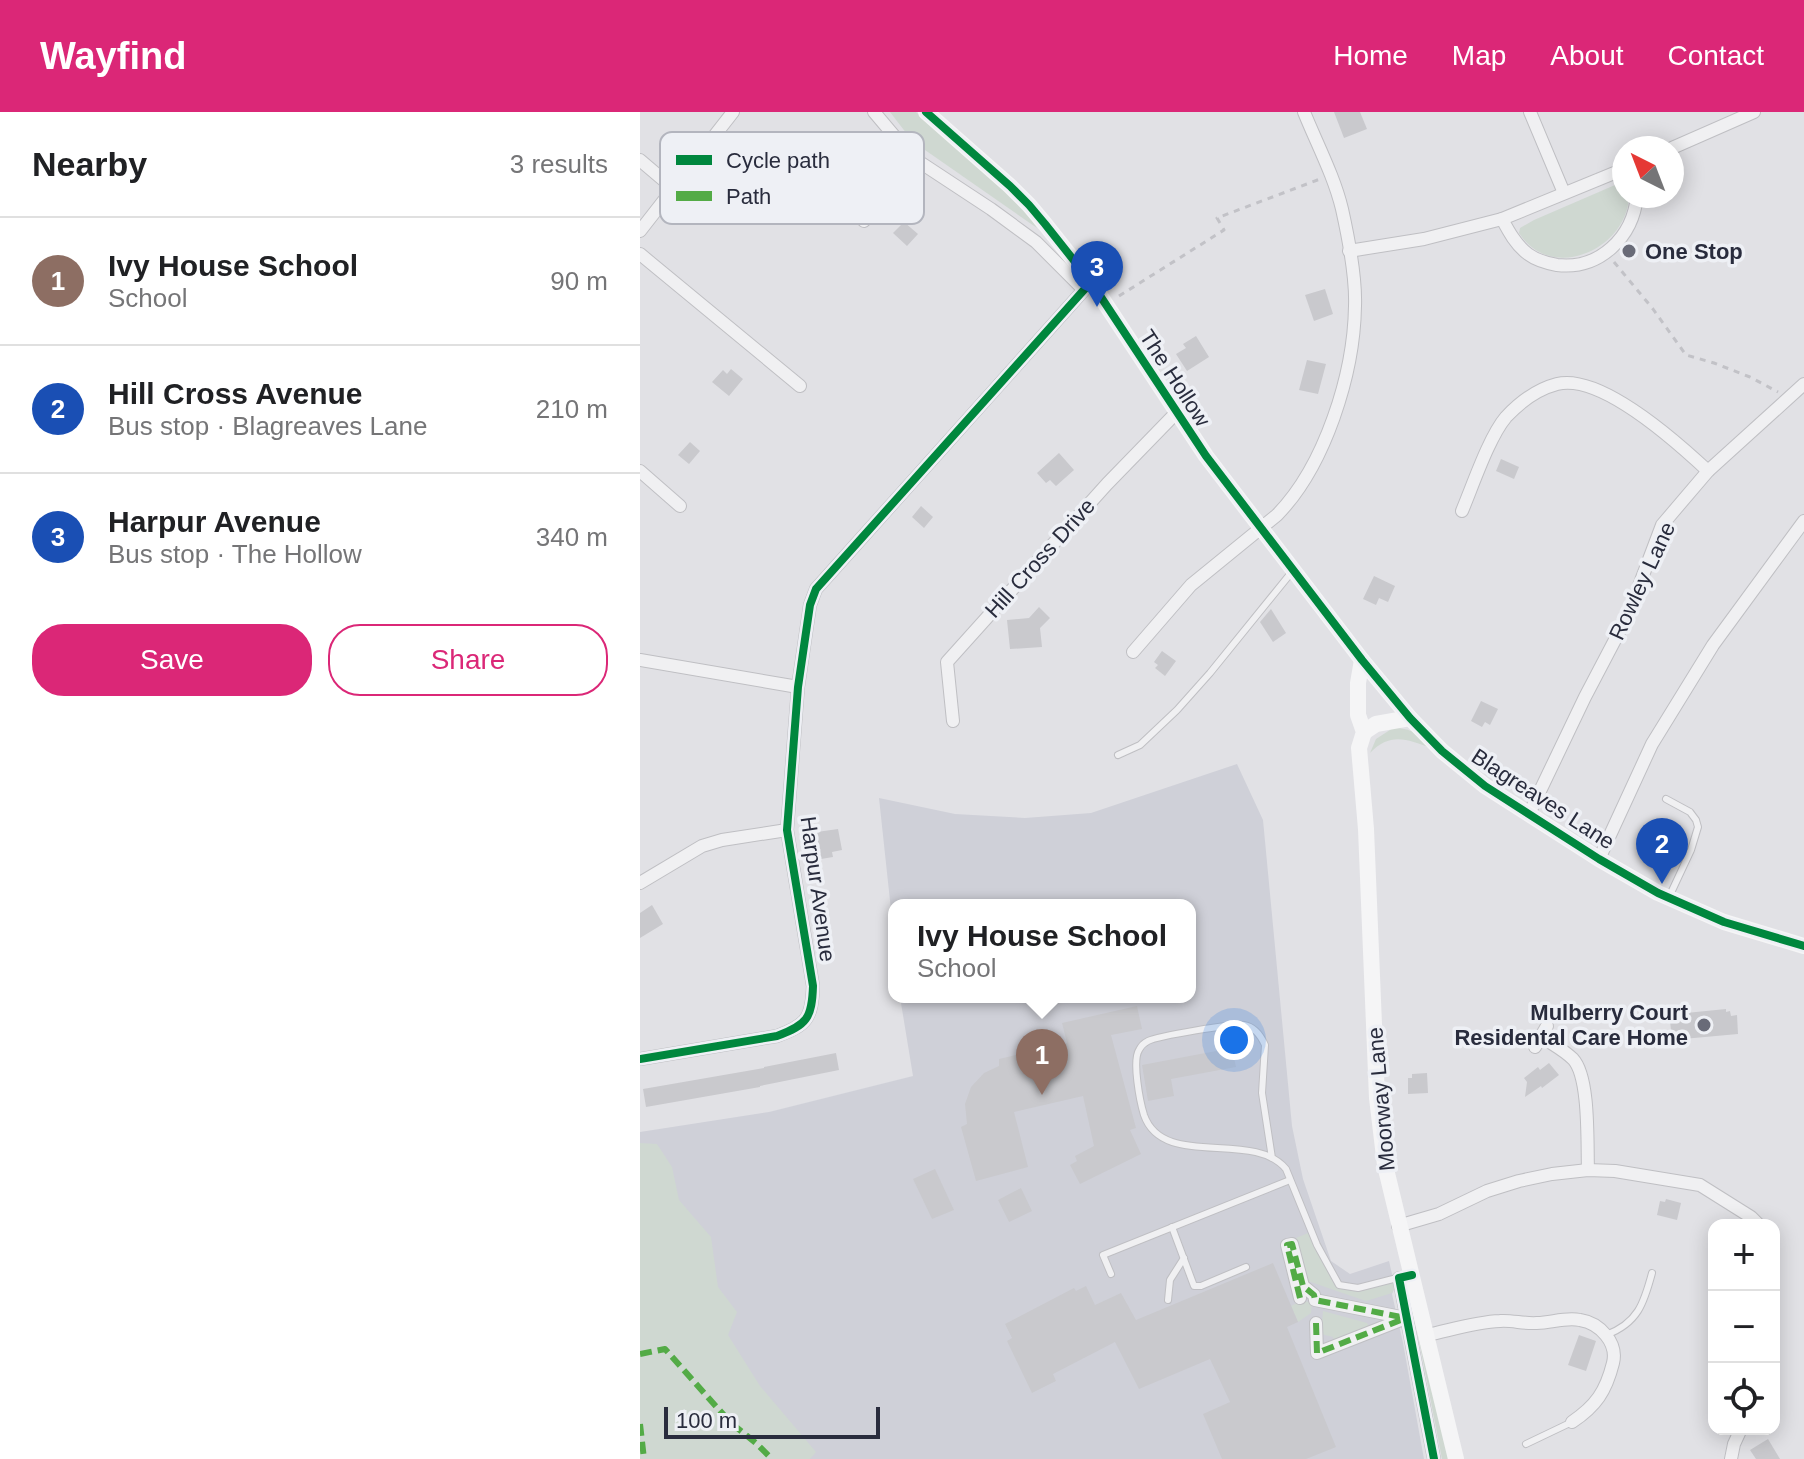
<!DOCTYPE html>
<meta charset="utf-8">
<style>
:root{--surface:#fff;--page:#f2f2f2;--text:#202124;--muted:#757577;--line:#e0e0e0;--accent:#db2777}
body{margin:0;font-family:Arial,sans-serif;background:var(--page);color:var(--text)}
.controls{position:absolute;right:24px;bottom:24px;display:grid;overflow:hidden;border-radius:16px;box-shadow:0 4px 20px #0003}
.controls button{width:72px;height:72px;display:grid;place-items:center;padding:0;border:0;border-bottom:2px solid var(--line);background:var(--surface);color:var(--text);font:40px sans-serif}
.compass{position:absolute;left:972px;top:24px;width:72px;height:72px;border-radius:50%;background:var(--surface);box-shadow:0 4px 20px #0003;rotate:318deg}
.scale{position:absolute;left:24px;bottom:20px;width:216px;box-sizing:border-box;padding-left:8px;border:4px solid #292c3d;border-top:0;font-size:22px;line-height:28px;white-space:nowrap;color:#292c3d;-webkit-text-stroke:6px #eef0f5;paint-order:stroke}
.you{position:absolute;left:594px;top:928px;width:28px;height:28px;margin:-20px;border:6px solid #fff;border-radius:50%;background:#1a73e8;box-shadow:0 0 0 12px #1a73e833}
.badge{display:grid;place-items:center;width:52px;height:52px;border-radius:50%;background:var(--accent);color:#fff;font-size:26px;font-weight:700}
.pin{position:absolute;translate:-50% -66px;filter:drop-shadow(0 2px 4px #0008)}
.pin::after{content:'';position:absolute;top:42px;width:28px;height:24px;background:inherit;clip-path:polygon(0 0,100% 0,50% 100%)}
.popup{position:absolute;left:248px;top:787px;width:308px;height:104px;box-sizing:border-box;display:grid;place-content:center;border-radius:16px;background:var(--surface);filter:drop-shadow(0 2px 6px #0005);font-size:26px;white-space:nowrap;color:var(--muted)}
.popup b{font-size:30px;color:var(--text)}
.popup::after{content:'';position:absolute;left:50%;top:100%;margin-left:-16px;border:16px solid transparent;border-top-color:var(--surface)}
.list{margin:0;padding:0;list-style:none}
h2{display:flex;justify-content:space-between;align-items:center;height:104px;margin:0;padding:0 32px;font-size:34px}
h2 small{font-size:26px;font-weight:400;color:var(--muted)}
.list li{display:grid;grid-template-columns:52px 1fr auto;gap:24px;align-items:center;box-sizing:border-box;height:128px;padding:0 32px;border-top:2px solid var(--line)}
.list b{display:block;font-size:30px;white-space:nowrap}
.list p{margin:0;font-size:26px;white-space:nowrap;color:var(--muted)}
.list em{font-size:26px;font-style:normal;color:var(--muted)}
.actions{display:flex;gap:16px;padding:24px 32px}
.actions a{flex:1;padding:18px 0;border:2px solid var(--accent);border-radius:32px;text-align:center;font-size:28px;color:var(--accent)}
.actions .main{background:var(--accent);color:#fff}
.icon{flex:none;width:44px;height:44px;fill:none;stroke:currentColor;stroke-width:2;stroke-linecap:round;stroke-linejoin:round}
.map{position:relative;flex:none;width:1164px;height:1347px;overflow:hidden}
header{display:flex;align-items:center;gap:48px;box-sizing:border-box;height:112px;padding:0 40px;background:var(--accent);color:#fff}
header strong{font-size:38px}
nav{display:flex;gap:44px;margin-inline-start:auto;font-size:28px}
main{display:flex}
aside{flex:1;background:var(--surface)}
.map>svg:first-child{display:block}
.built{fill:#cfd0d8}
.green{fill:#cfd8d1}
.building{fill:#c9c9cd}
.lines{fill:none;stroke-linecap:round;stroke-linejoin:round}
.lane-casing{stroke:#bfbfc3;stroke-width:8}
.street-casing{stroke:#bfbfc3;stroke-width:14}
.path{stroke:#c2c2c7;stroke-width:3;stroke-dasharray:6 6;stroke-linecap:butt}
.lane{stroke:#f0f0f2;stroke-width:6}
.street{stroke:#f0f0f2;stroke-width:12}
.secondary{stroke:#f5f5f6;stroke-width:16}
.quiet{stroke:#53ab46;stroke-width:6;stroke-dasharray:12 6;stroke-linecap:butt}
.cycleway-casing{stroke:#eef0f5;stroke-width:13}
.cycleway{stroke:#00873e;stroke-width:8}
.poi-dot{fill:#696b78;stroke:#eef0f5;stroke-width:3}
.labels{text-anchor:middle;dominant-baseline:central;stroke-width:7;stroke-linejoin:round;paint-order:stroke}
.poi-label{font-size:22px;font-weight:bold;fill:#292c3d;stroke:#eef0f5;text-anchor:start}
.street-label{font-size:22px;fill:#292c3d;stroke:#eef0f5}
.key{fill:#eef0f5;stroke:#b3b5be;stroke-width:2}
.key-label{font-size:22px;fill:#292c3d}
</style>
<header>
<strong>Wayfind</strong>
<nav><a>Home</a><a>Map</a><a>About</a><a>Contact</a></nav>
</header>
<main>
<aside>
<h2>Nearby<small>3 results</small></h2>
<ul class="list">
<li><span class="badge" style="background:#8d6e63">1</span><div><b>Ivy House School</b><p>School</p></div><em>90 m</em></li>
<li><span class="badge" style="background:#1a4fb4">2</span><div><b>Hill Cross Avenue</b><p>Bus stop · Blagreaves Lane</p></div><em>210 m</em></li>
<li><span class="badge" style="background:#1a4fb4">3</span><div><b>Harpur Avenue</b><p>Bus stop · The Hollow</p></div><em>340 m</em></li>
</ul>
<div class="actions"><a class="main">Save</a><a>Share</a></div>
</aside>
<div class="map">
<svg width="1164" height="1347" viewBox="0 0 1164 1347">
<rect width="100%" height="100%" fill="#e1e1e5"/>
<!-- built -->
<polygon class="built" points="597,652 623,708 652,1014 663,1067 691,1149 710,1162 749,1149 755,1175 752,1182 763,1231 784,1347 0,1347 0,1020 129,1000 273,964 260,885 550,885 550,793 254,793 254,826 239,686 315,702 385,706 451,701"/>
<!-- green -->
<g class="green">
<polygon points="250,0 276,0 380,91 397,116 285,38 270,26"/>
<path d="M982 70 984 72V84H989C987 138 911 171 879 121L880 116 894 108Z"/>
<path d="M753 616C773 616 777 622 791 636 767 627 750 620 730 641L736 627Z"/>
<polygon points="0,1031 17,1032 32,1055 39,1088 71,1125 78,1175 97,1200 88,1223 120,1274 176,1340 170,1347 0,1347"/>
<path d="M668 1121 695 1173C715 1181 734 1175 754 1170L755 1175 752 1181 726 1189 665 1168 656 1126Z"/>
<polygon points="768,1172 811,1347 802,1347"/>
<polygon points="661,1189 672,1190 671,1201 658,1210 651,1194"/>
<polygon points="683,1199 727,1211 729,1214 727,1218 694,1230 693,1225 681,1222"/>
</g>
<!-- building -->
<g class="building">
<polygon points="694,0 720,0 727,17 704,26"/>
<polygon points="264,110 278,122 267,134 253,121"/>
<polygon points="685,177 693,202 674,209 665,183"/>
<polygon points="556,224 569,245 547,259 536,242 546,236 543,232"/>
<polygon points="667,248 686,252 678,282 659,278"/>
<polygon points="91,257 103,267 89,284 72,270 83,258 87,262"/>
<polygon points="50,330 60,339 49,352 38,343"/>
<polygon points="419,341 434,358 416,374 410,368 406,371 397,361"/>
<polygon points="861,347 879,355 874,367 856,359"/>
<polygon points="281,394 293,405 284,416 272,405"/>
<polygon points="734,464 755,474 748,490 739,486 736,493 723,487"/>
<polygon points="399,495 410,506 400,516 402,535 370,537 367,508 389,506"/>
<polygon points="631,497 646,521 633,530 620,510"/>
<polygon points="522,539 536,549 525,564 515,556 518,553 514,550"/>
<polygon points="841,589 858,597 850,613 845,610 842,615 831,609"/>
<polygon points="198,717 202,738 192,740 193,745 175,748 170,721"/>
<polygon points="12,793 23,812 0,826 0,801"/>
<polygon points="497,894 502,917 471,923 496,1016 490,1018 501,1042 440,1072 430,1053 437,1049 435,1044 454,1034 443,984 374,1000 388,1055 336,1069 321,1015 327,1012 325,992 331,975 344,961 359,954 359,947 427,931 422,911"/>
<polygon points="1046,897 1046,901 1086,897 1086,900 1090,899 1091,904 1097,903 1098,922 1032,928 1029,899"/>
<polygon points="592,936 596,955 531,967 534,984 508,989 502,953"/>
<polygon points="196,941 199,958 120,974 120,975 6,995 3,977 124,956 124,955"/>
<polygon points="909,951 919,963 902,976 901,974 885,985 887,970 884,966 898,955 900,958"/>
<polygon points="787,961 788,981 768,982 768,966 772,966 772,962"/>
<polygon points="295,1057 314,1098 292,1107 273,1067"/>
<polygon points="381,1076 392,1099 369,1110 358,1088"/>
<polygon points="1026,1087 1041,1091 1037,1108 1017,1103 1020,1089 1025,1090"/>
<polygon points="633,1151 658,1210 647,1215 696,1335 666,1347 582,1347 563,1302 590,1290 570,1247 499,1277 475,1230 413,1262 416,1269 392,1281 367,1229 372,1226 365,1212 434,1176 436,1179 446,1174 455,1193 481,1181 496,1208"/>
<polygon points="939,1223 956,1229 946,1259 928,1253"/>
<polygon points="1128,1327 1140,1347 1116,1347 1110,1338"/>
</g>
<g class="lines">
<!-- lane casing -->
<g class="lane-casing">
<g id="lane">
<polyline points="478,643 500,633 537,598 570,561 651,461"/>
<polyline points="1026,687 1050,700 1056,708 1058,715 1051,738 1030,783"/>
<path d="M632 1046 622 981 625 933C621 924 615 915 604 913 594 911 518 924 508 929 504 931 501 934 499 938 492 949 500 990 504 1003 523 1058 613 1017 646 1057L677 1133 699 1173 718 1176 761 1165"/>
<polyline points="532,1115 554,1174 561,1174 606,1155"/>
<polyline points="471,1162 463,1143 650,1068"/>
<polyline points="528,1188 530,1168 544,1146"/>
<path d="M966 1223C998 1211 1004 1191 1012 1161"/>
<polyline points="886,1332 932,1310"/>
</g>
</g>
<!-- street casing -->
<g class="street-casing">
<g id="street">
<polyline points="234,0 272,45 351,97 396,130 443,177"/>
<polyline points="890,0 924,81"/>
<polyline points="1032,36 1114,0"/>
<polyline points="0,48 34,77"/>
<path d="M862 107C869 120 876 133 888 142 896 148 906 151 917 153 960 158 993 125 997 84"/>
<polyline points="224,109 272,45"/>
<polyline points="0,119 93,0"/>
<polyline points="709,139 784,127 862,107 984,57"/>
<polyline points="0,142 160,274"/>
<polyline points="0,359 40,394"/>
<path d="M822 399C833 373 849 325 866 305 880 290 898 277 917 272 961 261 1038 331 1068 359"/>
<path d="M493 540 551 473 637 403C685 354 714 262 715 194 716 168 708 124 702 97 694 64 677 32 664 0"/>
<polyline points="0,548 158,575"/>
<polyline points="313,609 307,550 467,372 536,301"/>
<polyline points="889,702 945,585 988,503 1022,413 1068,359 1164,272"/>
<polyline points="959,747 1012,632 1073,533 1164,409"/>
<polyline points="0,771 62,734 82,728 147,718"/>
<path d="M902 925C912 932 924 938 933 947 950 965 947 1032 948 1058"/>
<polyline points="895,935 907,914"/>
<path d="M0 947 137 924C167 913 172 906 173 874L147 718 158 575 170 493 176 477 451 170"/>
<polyline points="758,1114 799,1102 847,1079 879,1069 912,1062 948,1058 975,1059 1060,1073 1111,1105 1119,1113"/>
<polyline points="759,1166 794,1347"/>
<polyline points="660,1186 647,1133 652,1132 663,1174 674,1183 675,1188 766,1206"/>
<polyline points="676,1211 677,1241 766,1206"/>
<path d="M787 1223C811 1218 835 1210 860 1209 872 1208 884 1212 897 1211 911 1211 925 1205 940 1208 960 1211 978 1231 973 1251 966 1279 956 1294 932 1310"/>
<polyline points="1091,1347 1094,1332 1101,1317"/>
</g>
</g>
<!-- path -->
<g class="path">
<polyline points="974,150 1013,197 1046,243 1074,251 1110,265 1138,280"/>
<polyline points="479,184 584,118 577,106 680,67"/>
</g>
<!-- lane -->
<use href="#lane" class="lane"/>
<!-- street -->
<use href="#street" class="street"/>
<!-- secondary -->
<g class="secondary">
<polyline points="286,0 370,74 389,93 405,112 451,170 566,344 722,548 770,606 802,639 845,674 959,747 1018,781 1084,810 1164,834"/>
<polyline points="722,548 718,571 718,603 724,620 719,636 726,717 737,986 745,1053 816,1347"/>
<polyline points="724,620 736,612 770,606"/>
</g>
<!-- quiet -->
<g class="quiet">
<polyline points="660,1186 647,1133 652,1132 663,1174 674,1183 675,1188 766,1206"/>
<polyline points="676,1211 677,1241 766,1206"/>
<polyline points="0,1242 25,1237 90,1310 117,1332 132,1347"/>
<polyline points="0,1312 4,1347"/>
</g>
<!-- cycleway casing -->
<g class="cycleway-casing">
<g id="cycleway">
<polyline points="286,0 370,74 389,93 405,112 451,170 566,344 722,548 770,606 802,639 845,674 959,747 1018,781 1084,810 1164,834"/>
<path d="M0 947 137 924C167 913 172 906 173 874L147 718 158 575 170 493 176 477 451 170"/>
<polyline points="772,1163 759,1166 794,1347"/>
</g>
</g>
<!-- cycleway -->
<use href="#cycleway" class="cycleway"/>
</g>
<!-- markers -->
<g class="poi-dot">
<circle cx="989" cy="139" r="8"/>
<circle cx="1064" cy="913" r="8"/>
</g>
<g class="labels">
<!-- poi labels -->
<g class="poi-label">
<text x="1005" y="139">One Stop</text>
<text x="1048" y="900" text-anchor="end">Mulberry Court<tspan x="1048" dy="25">Residental Care Home</tspan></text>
</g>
<!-- street labels -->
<g class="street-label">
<text transform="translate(535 266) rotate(57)">The Hollow</text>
<text transform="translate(400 446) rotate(-48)">Hill Cross Drive</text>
<text transform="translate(1002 469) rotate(-65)">Rowley Lane</text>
<text transform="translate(903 687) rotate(33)">Blagreaves Lane</text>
<text transform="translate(178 777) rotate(82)">Harpur Avenue</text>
<text transform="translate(741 987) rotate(-95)">Moorway Lane</text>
</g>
</g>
<!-- legend -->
<rect x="20" y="20" width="264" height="92" rx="12" class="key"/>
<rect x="36" y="43" width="36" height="10" fill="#00873e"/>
<rect x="36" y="79" width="36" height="10" fill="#53ab46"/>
<g class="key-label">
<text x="86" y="56">Cycle path</text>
<text x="86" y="92">Path</text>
</g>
</svg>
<div class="controls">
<button>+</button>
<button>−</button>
<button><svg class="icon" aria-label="locate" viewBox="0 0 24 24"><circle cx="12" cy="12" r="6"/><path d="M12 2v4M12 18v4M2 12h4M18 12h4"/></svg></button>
</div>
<svg class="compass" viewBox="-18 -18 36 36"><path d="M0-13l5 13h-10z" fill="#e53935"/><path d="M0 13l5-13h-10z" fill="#757577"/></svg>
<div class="scale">100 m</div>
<div class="you"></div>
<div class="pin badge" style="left:402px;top:983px;background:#8d6e63">1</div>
<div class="popup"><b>Ivy House School</b>School</div>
<div class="pin badge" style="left:1022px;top:772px;background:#1a4fb4">2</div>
<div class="pin badge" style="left:457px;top:195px;background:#1a4fb4">3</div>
</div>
</main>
